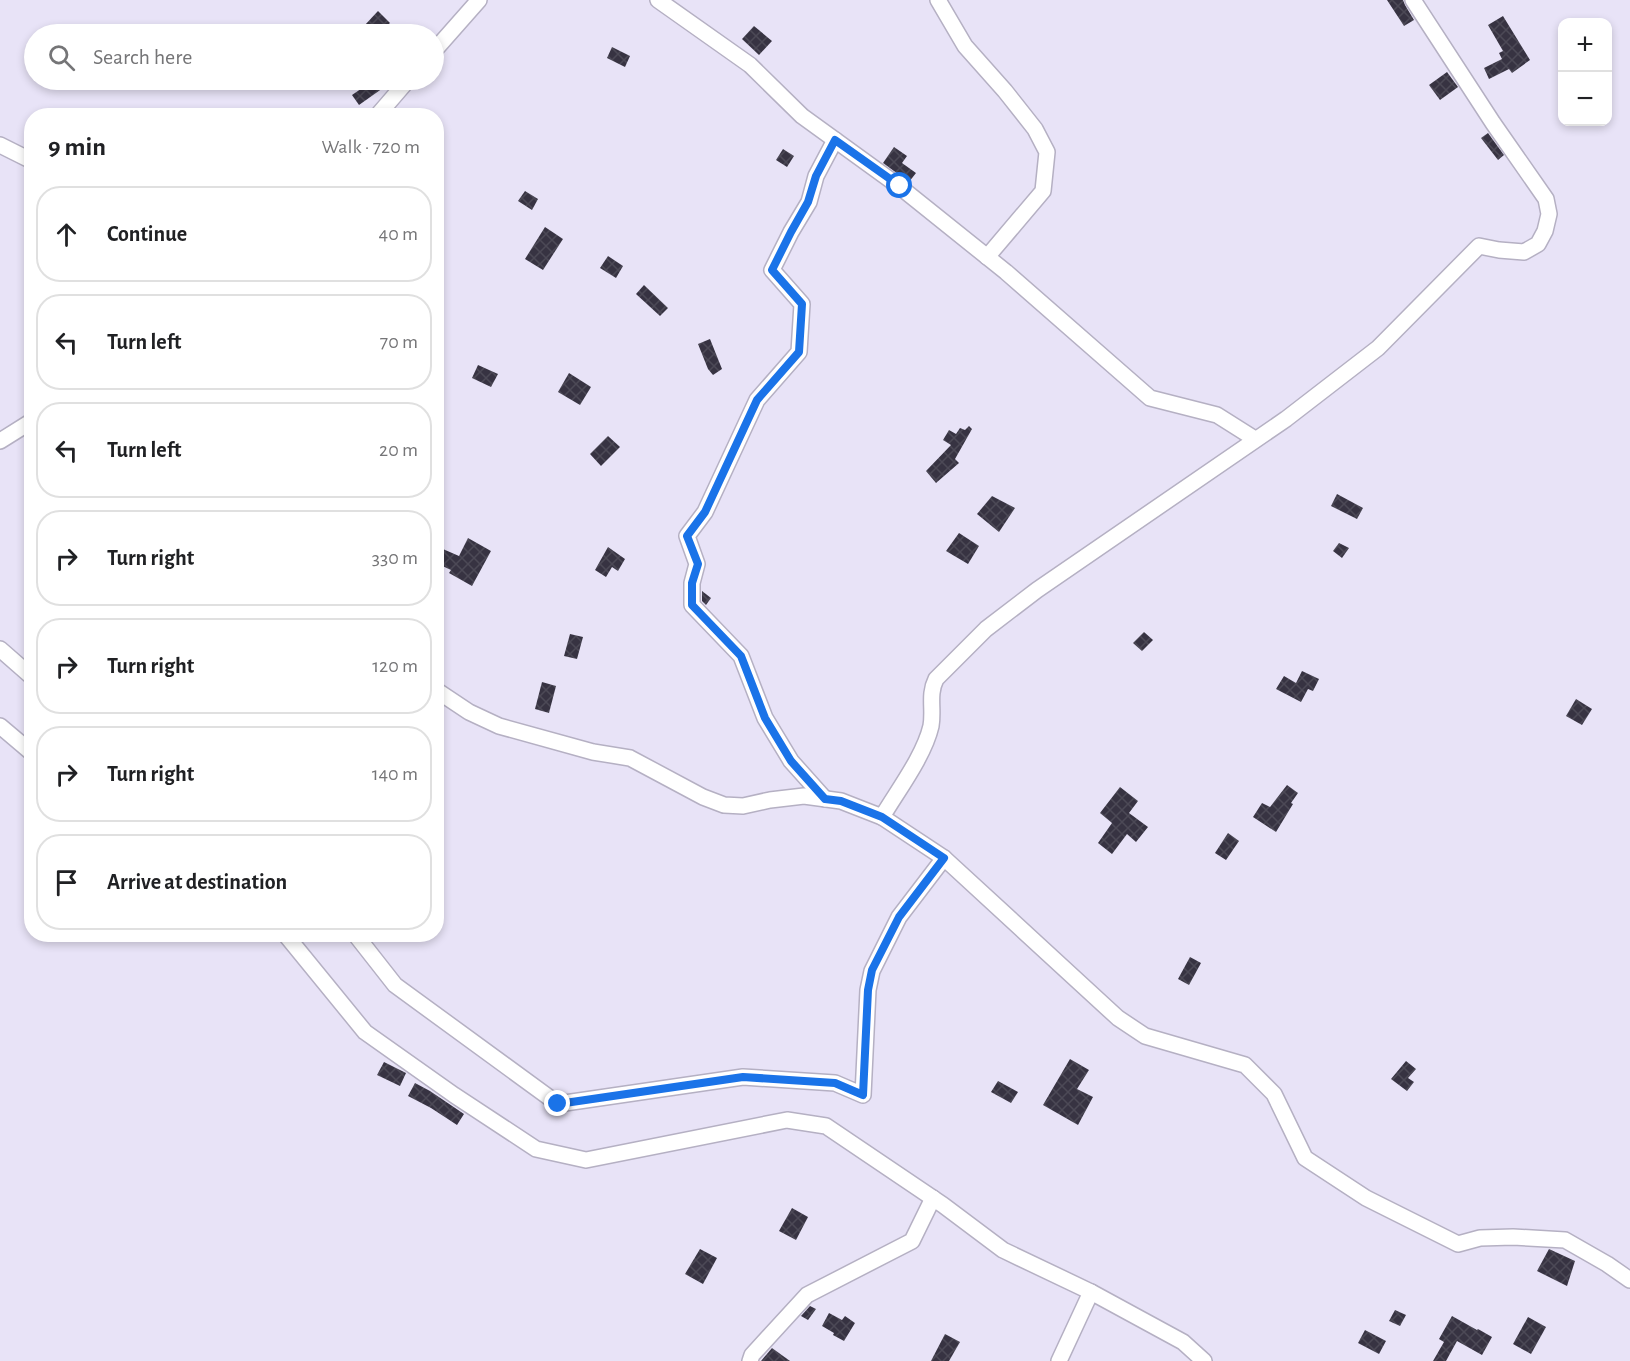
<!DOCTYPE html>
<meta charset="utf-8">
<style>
:root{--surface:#fff;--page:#f2f2f2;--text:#202124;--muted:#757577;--line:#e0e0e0}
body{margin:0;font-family:"Alegreya Sans",sans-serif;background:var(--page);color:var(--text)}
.controls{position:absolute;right:18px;top:18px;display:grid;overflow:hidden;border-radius:12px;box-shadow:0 3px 9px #0003}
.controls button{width:54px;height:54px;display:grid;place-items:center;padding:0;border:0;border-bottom:2px solid var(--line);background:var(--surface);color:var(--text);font:30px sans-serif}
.stop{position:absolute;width:18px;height:18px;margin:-14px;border:4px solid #1a73e8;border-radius:50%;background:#fff}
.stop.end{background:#1a73e8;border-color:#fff;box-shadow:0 2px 6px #0008}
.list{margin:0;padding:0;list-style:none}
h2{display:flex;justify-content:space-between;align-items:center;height:78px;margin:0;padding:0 24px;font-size:26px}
h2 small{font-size:20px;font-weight:400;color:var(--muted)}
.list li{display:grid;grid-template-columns:39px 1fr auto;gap:18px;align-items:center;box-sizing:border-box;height:96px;margin:0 12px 12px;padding:0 12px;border:2px solid var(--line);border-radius:24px}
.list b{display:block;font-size:22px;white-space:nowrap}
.list em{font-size:20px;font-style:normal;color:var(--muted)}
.icon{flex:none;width:33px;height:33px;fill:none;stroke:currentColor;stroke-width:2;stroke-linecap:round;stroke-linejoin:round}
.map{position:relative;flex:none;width:1630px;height:1361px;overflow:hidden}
.search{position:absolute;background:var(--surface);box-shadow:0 3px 9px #0003;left:24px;top:24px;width:420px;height:66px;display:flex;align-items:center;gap:15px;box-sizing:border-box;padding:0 21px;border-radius:33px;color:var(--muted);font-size:22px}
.panel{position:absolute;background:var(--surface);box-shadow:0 3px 9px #0003;left:24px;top:108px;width:420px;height:834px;border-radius:24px}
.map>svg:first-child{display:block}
.building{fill:url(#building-cross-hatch)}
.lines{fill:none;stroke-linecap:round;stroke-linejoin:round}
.street-casing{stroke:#b5b0c3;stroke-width:18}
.street{stroke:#fff;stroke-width:15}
.route{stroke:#1a73e8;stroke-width:8}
</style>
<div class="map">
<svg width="1630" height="1361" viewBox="0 0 1630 1361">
<defs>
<pattern id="building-cross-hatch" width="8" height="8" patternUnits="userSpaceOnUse" patternTransform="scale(1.5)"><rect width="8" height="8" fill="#373342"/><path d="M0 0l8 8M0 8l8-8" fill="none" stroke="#4c4956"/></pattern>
</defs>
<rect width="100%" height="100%" fill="#e8e3f7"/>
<!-- building -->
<g class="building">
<polygon points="1387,0 1403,0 1405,5 1414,20 1404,26"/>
<polygon points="378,11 390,23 378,34 373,34 364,26"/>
<polygon points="1503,16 1530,60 1512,73 1509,69 1489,79 1484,68 1502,59 1499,53 1503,51 1488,25"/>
<polygon points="754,26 772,41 759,55 742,39"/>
<polygon points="612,47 630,56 625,67 607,58"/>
<polygon points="1447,72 1458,87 1440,100 1429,85"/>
<polygon points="374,80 377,80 383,88 359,105 352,95"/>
<polygon points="1488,133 1504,155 1498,160 1481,138"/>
<polygon points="894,147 907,156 902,163 916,173 909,182 883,163"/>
<polygon points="783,149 794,156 787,167 776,160"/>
<polygon points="525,191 538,199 532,210 518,201"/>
<polygon points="545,227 563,239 543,270 525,259"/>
<polygon points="608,256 623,266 616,278 600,268"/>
<polygon points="644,285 668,308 660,316 636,294"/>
<polygon points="710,339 722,369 713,375 708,369 698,344"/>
<polygon points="478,365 498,374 491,387 472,378"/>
<polygon points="569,373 591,387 580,405 558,392"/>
<polygon points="969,426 972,429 955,459 959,463 936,483 926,471 951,445 943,440 949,430 956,434 960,428 965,430"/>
<polygon points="608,436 620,447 601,466 590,454"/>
<polygon points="1337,494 1363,508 1357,519 1331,506"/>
<polygon points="992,496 1015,508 999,532 977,514"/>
<polygon points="959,533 979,546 968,564 946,551"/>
<polygon points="468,538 491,551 472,586 449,573 451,570 436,563 436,546 459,556"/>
<polygon points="1339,543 1349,548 1342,558 1333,551"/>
<polygon points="608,547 625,559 618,571 612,567 606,577 595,570"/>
<polygon points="702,591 711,598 706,605 702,601"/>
<polygon points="1144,632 1153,640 1142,651 1133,643"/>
<polygon points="570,634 583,637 577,659 564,656"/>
<polygon points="1302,671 1319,679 1313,691 1308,689 1301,702 1276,689 1284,676 1296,683"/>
<polygon points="542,682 556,686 549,713 535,709"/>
<polygon points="1576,699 1592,709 1582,725 1566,716"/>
<polygon points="1287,785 1298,793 1291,803 1293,804 1276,832 1253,817 1262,803 1270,807"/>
<polygon points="1120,787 1138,801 1129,813 1148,827 1136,842 1127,834 1112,854 1098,843 1112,823 1100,813"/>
<polygon points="1228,833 1239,841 1226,860 1215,853"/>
<polygon points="1190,957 1201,963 1189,985 1178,979"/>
<polygon points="1070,1059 1089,1070 1077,1089 1093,1097 1078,1125 1043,1105"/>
<polygon points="1406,1061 1416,1069 1408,1078 1414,1082 1407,1091 1391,1079"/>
<polygon points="384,1062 406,1073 400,1086 377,1075"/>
<polygon points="998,1081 1018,1092 1011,1103 991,1092"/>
<polygon points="415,1083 430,1091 464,1114 457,1125 431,1108 408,1096"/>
<polygon points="792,1208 808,1217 796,1240 779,1231"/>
<polygon points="700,1249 717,1258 703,1284 685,1274"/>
<polygon points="1549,1249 1575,1261 1567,1286 1537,1271"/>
<polygon points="810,1306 816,1309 808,1320 801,1316"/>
<polygon points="1395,1310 1406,1315 1400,1326 1389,1321"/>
<polygon points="829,1313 842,1320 845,1316 855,1323 844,1341 833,1335 834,1333 822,1326"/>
<polygon points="1452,1316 1477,1330 1478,1329 1492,1337 1482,1355 1457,1341 1446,1361 1433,1361 1444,1342 1439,1339"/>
<polygon points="1528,1317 1546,1327 1531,1354 1513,1344"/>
<polygon points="1365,1330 1386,1341 1379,1354 1358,1343"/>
<polygon points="945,1334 960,1342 949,1361 931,1361"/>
<polygon points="772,1348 790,1361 761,1361"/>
</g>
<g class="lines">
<!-- street casing -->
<g class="street-casing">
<g id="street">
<polyline points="658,0 750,65 802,116 900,187 1006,272 1150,398 1217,415 1255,439"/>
<polyline points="938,0 965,46 1005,91 1035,129 1047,152 1043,191 987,257"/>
<polyline points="434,51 479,0"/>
<polyline points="377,116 408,80"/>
<polyline points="0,145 32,161"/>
<polyline points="0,441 32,421"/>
<polyline points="0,649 32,677"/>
<path d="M436 690 469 712 499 726 593 752 630 758 703 797 724 805 743 806 770 800 804 796 841 801 882 817C898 790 924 756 931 726 934 709 928 695 936 679L986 629 1037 590 1286 419 1378 348 1479 246 1499 250 1524 252 1538 244 1545 231 1549 214 1546 199 1493 123 1413 0"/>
<polyline points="0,726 32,753"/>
<polyline points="825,799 791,761 765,718 741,656 692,605 692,583 697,564 687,536 705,512 757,400 799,352 802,304 772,270 791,232 809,202 816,176 835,140"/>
<polyline points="882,817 944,858 1118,1018 1145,1036 1245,1065 1274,1094 1305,1158 1366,1198 1458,1244 1480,1238 1513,1237 1565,1240 1607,1264 1630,1280"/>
<polyline points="285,934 365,1032 454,1095 536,1149 586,1160 787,1120 826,1126 943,1205 1003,1250 1091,1292 1183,1342 1204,1361"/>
<polyline points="355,934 395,985 558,1104 743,1077 835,1083 863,1095 868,990 872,971 899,917 944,858"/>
<polyline points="750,1361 752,1355 807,1295 912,1241 933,1198"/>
<polyline points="1059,1361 1091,1292"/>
</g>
</g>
<!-- street -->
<use href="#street" class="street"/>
</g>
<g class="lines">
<!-- route -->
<polyline class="route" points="558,1104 743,1077 835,1083 863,1095 868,990 872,970 899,917 944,858 882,817 841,801 825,799 791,761 765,718 741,656 692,605 692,583 698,564 687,536 705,512 757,400 799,352 802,304 772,270 791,232 808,202 816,176 835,140 900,186"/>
</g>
</svg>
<div class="controls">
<button>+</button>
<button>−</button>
</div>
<div class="stop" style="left:900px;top:186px"></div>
<div class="stop end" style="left:558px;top:1104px"></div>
<div class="search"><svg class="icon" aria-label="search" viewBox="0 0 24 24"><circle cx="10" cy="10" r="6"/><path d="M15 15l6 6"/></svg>Search here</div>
<section class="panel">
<h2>9 min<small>Walk · 720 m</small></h2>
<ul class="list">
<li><svg class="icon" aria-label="ahead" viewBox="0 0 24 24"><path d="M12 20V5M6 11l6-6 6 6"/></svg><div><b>Continue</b></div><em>40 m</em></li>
<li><svg class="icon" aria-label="left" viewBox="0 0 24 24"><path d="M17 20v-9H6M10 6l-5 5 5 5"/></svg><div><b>Turn left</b></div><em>70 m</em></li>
<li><svg class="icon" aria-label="left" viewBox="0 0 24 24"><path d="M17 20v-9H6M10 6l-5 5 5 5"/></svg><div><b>Turn left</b></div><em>20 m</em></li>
<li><svg class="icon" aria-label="right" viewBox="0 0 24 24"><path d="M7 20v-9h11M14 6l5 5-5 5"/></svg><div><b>Turn right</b></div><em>330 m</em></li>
<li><svg class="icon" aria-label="right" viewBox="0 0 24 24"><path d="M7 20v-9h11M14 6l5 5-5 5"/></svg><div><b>Turn right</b></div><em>120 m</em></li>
<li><svg class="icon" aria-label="right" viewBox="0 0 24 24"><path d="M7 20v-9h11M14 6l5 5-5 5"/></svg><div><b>Turn right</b></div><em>140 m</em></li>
<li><svg class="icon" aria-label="arrive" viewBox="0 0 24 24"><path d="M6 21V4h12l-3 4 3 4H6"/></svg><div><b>Arrive at destination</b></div></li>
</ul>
</section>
</div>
